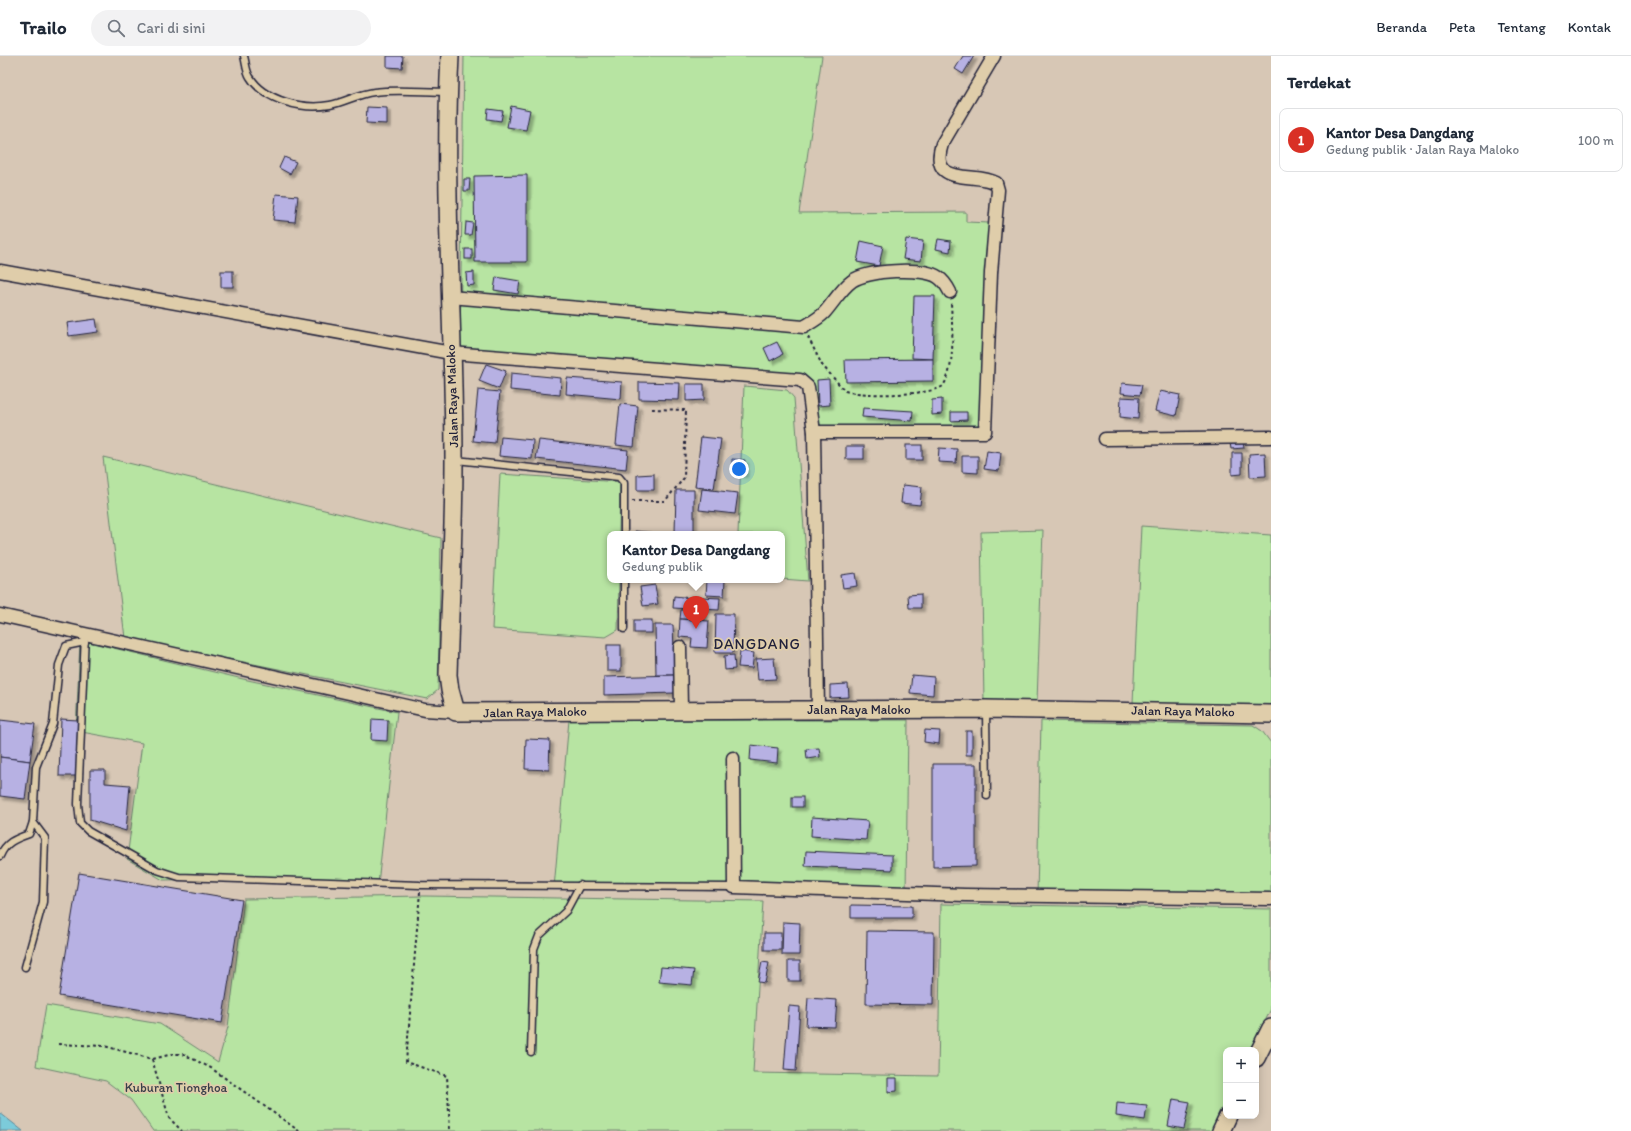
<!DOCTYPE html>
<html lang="id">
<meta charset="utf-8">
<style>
:root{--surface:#fff;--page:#f2f2f3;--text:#1f2937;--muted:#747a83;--line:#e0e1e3;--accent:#d93025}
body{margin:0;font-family:Itim,sans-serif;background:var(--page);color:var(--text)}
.controls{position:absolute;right:12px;bottom:12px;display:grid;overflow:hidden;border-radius:8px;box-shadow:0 2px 10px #0003}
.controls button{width:36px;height:36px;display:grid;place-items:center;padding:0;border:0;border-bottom:1px solid var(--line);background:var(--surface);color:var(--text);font:20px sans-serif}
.you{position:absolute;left:739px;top:413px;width:14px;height:14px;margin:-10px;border:3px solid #fff;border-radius:50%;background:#1a73e8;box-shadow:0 0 0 6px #1a73e833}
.badge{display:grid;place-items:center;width:26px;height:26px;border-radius:50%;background:var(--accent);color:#fff;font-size:13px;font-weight:700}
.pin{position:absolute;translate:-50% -33px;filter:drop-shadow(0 1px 2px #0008)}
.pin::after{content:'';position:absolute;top:21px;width:14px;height:12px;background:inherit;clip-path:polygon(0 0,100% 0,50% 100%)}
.popup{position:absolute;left:607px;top:475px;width:178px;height:52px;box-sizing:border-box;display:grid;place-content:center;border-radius:8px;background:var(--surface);filter:drop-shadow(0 1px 3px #0005);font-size:13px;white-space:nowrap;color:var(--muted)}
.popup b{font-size:15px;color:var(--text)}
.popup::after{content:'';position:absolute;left:50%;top:100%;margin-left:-8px;border:8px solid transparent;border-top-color:var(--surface)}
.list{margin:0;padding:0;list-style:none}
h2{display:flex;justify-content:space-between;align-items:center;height:52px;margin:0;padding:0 16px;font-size:17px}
h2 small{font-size:13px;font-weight:400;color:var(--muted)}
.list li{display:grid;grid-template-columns:26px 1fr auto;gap:12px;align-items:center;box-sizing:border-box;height:64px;margin:0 8px 8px;padding:0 8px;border:1px solid var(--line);border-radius:8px}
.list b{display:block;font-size:15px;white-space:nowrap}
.list p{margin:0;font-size:13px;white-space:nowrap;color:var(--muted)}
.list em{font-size:13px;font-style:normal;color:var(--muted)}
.icon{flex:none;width:22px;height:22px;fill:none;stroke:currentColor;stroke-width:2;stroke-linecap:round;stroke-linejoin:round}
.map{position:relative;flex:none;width:1271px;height:1075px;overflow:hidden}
header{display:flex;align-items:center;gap:24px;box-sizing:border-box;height:56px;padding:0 20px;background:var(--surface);border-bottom:1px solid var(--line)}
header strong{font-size:19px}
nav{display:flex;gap:22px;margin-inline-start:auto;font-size:14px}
.search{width:280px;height:36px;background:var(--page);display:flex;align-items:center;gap:10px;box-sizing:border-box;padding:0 14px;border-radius:22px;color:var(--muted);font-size:15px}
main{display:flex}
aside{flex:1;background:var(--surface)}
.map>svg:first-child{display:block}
.green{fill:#b7e4a2;stroke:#6c836e}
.water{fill:#7ccbda;stroke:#58879a}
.building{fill:#b7b1e3;stroke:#22223b;filter:url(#shadow)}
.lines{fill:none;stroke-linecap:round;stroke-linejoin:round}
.lane-casing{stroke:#22223b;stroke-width:9}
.street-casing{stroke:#22223b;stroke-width:15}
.secondary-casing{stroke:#22223b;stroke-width:20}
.path{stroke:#22223b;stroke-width:2;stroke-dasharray:3 3;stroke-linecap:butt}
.lane{stroke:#dfcdaa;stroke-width:6}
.street{stroke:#dfcdaa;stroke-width:12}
.secondary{stroke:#dfcdaa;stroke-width:17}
.labels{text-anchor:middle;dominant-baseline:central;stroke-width:3.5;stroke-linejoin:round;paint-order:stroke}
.street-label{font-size:13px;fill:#22223b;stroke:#dfcdaa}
.park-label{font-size:13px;fill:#383f4a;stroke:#dfcdaa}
.quarter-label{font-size:15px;letter-spacing:1px;fill:#22223b;stroke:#dfcdaa}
</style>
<header>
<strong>Trailo</strong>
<div class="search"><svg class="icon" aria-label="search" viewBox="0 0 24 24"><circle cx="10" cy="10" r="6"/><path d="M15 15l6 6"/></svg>Cari di sini</div>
<nav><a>Beranda</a><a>Peta</a><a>Tentang</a><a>Kontak</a></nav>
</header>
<main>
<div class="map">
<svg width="1271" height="1075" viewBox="0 0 1271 1075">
<defs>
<filter id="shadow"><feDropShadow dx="3.5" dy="3.5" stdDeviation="1" flood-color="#0004"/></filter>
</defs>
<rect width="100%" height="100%" fill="#d7c7b5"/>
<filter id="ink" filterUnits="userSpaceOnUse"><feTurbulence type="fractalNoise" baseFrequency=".025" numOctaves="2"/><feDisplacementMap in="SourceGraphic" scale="8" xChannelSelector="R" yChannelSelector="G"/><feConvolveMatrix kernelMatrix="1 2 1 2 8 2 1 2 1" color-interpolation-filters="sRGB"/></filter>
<g filter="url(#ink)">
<!-- green -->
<g class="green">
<polygon points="464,0 822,0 799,157 966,156 966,166 989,167 979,376 810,372 807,322 460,291"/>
<polygon points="744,330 787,334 794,342 808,525 782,523 782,478 738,478"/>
<polygon points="103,401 441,482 438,634 427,643 125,582"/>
<polygon points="500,418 620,426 619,478 610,478 610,524 619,524 618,574 606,581 492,573"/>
<polygon points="1141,470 1271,479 1271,649 1133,647"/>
<polygon points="1043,474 1037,646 984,646 981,476"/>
<polygon points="80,584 243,623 397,656 378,828 222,823 163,824 127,803 142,687 76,675"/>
<polygon points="569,664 908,664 906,838 554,832"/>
<polygon points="1041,665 1253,669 1262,675 1271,687 1271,841 1037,840"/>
<polygon points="424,840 763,845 753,1017 938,1020 941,848 1271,853 1271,953 1251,994 1226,994 1226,1047 1213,1075 153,1075 131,1044 106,1025 36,1010 46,949 160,968 218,1006 228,971 244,843"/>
</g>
<!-- water -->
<polygon class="water" points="0,1057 23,1075 0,1075"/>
<!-- building -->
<g class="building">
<polygon points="387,0 403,0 402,12 387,11"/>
<polygon points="963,0 974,0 963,18 955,13"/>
<polygon points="511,50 530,54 526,74 507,71"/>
<polygon points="367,51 387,52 387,68 366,67"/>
<polygon points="488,53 503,55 501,65 487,63"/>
<polygon points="284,101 296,106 290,118 279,112"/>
<polygon points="527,119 527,206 475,206 474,120"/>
<polygon points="464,123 470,123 469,135 464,135"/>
<polygon points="276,138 298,140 295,166 273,164"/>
<polygon points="466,166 473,167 471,179 465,179"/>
<polygon points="906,183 923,185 921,205 903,203"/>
<polygon points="938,183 951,185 950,196 936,193"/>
<polygon points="861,185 883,190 879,210 857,206"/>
<rect x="465" y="193" width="7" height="10"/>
<rect x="221" y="215" width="12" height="16"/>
<polygon points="474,216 474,229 467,230 466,217"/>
<polygon points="496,221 520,225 518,238 494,234"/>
<polygon points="914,240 935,240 933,303 912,302"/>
<polygon points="96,263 98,276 69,280 67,267"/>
<polygon points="777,286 783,298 770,305 764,292"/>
<polygon points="933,303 933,325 846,326 845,304"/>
<polygon points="486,308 506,315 499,333 479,325"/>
<polygon points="511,317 561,322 560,339 510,334"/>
<polygon points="567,322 622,326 621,343 566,338"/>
<polygon points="829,323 830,349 818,350 817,324"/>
<polygon points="639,326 680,327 679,344 639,343"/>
<polygon points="1122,327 1142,329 1140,339 1121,337"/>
<polygon points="686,328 704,328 704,344 686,345"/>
<polygon points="478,334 500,336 495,387 473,385"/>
<polygon points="1160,335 1180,339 1176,360 1155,355"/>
<polygon points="1121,341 1139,342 1138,363 1120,361"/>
<polygon points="942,343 942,358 932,359 932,344"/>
<polygon points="620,348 638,350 634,391 616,389"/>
<polygon points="863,352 913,355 912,365 862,361"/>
<polygon points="951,356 967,356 967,364 951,365"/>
<polygon points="501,381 533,384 532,403 499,400"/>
<polygon points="701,381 721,383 714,433 695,431"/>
<polygon points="539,384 628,394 626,413 536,403"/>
<polygon points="1243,385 1244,392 1231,393 1230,387"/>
<rect x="906" y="389" width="16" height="15"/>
<rect x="846" y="390" width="18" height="13"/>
<polygon points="939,392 957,393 956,407 938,406"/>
<polygon points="987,395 1001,397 999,415 984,413"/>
<polygon points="1232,397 1242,397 1242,418 1232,419"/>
<polygon points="1265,397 1266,420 1250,421 1249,398"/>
<polygon points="962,400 978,400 978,417 962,416"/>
<polygon points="732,403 745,404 744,418 732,417"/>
<polygon points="654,418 654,434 637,434 637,419"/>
<polygon points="903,429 922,431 920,449 901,447"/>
<polygon points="702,433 738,437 735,458 699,454"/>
<polygon points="676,434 694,434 694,478 675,478"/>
<polygon points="635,475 669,478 635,478"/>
<polygon points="855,517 857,530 843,532 841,519"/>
<polygon points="707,524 725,524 724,540 706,539"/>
<polygon points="655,529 658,548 643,550 640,531"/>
<polygon points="921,538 921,552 909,552 908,539"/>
<polygon points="674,540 691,542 690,553 673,552"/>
<polygon points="702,541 720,542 719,554 701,553"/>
<polygon points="681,554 704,556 704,564 680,563"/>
<polygon points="716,558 734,558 733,597 715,597"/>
<polygon points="680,563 709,565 707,592 691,591 692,582 679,581"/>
<rect x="634" y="564" width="18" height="13"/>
<polygon points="655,569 673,569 675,619 656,619"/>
<rect x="607" y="589" width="14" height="26"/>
<polygon points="740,595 754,597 752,612 738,611"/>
<polygon points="734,599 735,613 725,614 724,600"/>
<polygon points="774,602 776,623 758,624 756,603"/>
<polygon points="675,619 675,637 604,639 604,621"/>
<polygon points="912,619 934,621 933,639 910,637"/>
<polygon points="848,628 849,641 830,642 830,629"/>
<polygon points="61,663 78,664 76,720 59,720"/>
<polygon points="372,663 388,664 387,685 371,684"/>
<polygon points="0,664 35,668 30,705 0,701"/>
<polygon points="925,674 940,675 939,688 924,686"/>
<rect x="966" y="675" width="6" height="24"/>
<polygon points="526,683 550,684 549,714 525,713"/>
<polygon points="751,689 778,692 777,707 750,704"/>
<polygon points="819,692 820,701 807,703 806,693"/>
<polygon points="0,701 30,705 25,743 0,740"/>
<polygon points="933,708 976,708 976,810 933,811"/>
<polygon points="90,714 105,714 105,727 130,729 126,775 90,764"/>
<rect x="792" y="741" width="11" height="10"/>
<polygon points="812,761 868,765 866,784 811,780"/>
<polygon points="806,795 892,799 892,814 805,810"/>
<polygon points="79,817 242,844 222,967 59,940"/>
<polygon points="851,849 912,850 912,862 851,862"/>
<polygon points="783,866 800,867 799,899 782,899"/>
<polygon points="867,875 934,876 933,949 866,948"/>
<rect x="764" y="877" width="17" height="17"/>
<rect x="788" y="905" width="12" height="20"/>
<polygon points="762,906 769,907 765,927 758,926"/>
<polygon points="661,911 694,914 692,929 659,926"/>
<polygon points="808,942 837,944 835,971 806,970"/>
<polygon points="789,950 800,951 796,1015 784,1014"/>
<polygon points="888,1022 897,1022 897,1035 888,1036"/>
<polygon points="1173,1043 1190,1046 1184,1073 1168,1070"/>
<polygon points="1117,1047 1147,1050 1145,1064 1116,1060"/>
</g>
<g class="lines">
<!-- lane casing -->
<g class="lane-casing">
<g id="lane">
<path d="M244 0C246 7 246 15 250 21 265 45 303 54 330 49 345 46 358 38 374 36 398 33 424 36 448 36"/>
<polyline points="456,404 619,421 624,427 624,478"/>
<polyline points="624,573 624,524"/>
<polyline points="85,578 78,748 80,767 88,775 157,814 179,821 420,829 734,831"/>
<polyline points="986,653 987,740"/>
<path d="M0 800C6 786 15 783 29 778L33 766 36 711 53 668 59 609 66 590 85 586"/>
<polyline points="25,911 43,846 45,782 33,766"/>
<polyline points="531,996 534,893 539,880 566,855 580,829"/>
</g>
</g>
<!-- street casing -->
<g class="street-casing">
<g id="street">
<polyline points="0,215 451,297 800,324 808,331 814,376 818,654"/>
<path d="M450 241 804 271C810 267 818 263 824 257 833 247 841 233 852 225 867 214 923 211 938 221 944 225 947 230 950 236"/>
<path d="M814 376H985L991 217 998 134 996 127C976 115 928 132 942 88L994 0"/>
<polyline points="1105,383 1271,381"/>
<polyline points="0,559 425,654 456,656"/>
<polyline points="680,591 681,654"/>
<polyline points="733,702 734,831 965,839 1271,843"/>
</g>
</g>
<!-- secondary casing -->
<g class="secondary-casing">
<g id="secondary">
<path d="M450 0C443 135 454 270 454 404 454 476 450 547 448 619L450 634 456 656 986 653 1271 658"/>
<polyline points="1256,1002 1271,972"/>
<polyline points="1221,1075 1228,1060"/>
</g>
</g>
<!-- path -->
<g class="path">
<path d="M808 281 822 309 845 335C862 340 930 340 943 330 956 311 952 269 951 247"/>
<polyline points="632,445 665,445 684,422 686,354 652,353"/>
<polyline points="420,836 406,1006 447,1020 450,1075"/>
<polyline points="58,988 104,990 152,1003 169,1062 182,1075"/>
<polyline points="153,1003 172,998 183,998 211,1012 299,1075"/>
</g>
<!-- lane -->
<use href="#lane" class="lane"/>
<!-- street -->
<use href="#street" class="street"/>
<!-- secondary -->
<use href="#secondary" class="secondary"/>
</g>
</g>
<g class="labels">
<!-- street labels -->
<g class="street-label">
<text transform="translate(452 340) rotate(-92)">Jalan Raya Maloko</text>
<text x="859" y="653">Jalan Raya Maloko</text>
<text transform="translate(1183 655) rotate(1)">Jalan Raya Maloko</text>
<text transform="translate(535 656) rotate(-1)">Jalan Raya Maloko</text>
</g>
<!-- park labels -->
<g class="park-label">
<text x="176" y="1031">Kuburan Tionghoa</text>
</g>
<!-- quarter labels -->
<g class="quarter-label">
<text x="757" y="588">DANGDANG</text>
</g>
</g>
</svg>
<div class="controls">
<button>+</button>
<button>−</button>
</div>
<div class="you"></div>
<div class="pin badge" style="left:696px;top:573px">1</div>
<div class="popup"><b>Kantor Desa Dangdang</b>Gedung publik</div>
</div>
<aside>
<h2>Terdekat<small></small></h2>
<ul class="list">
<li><span class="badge">1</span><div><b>Kantor Desa Dangdang</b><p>Gedung publik · Jalan Raya Maloko</p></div><em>100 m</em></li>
</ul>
</aside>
</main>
